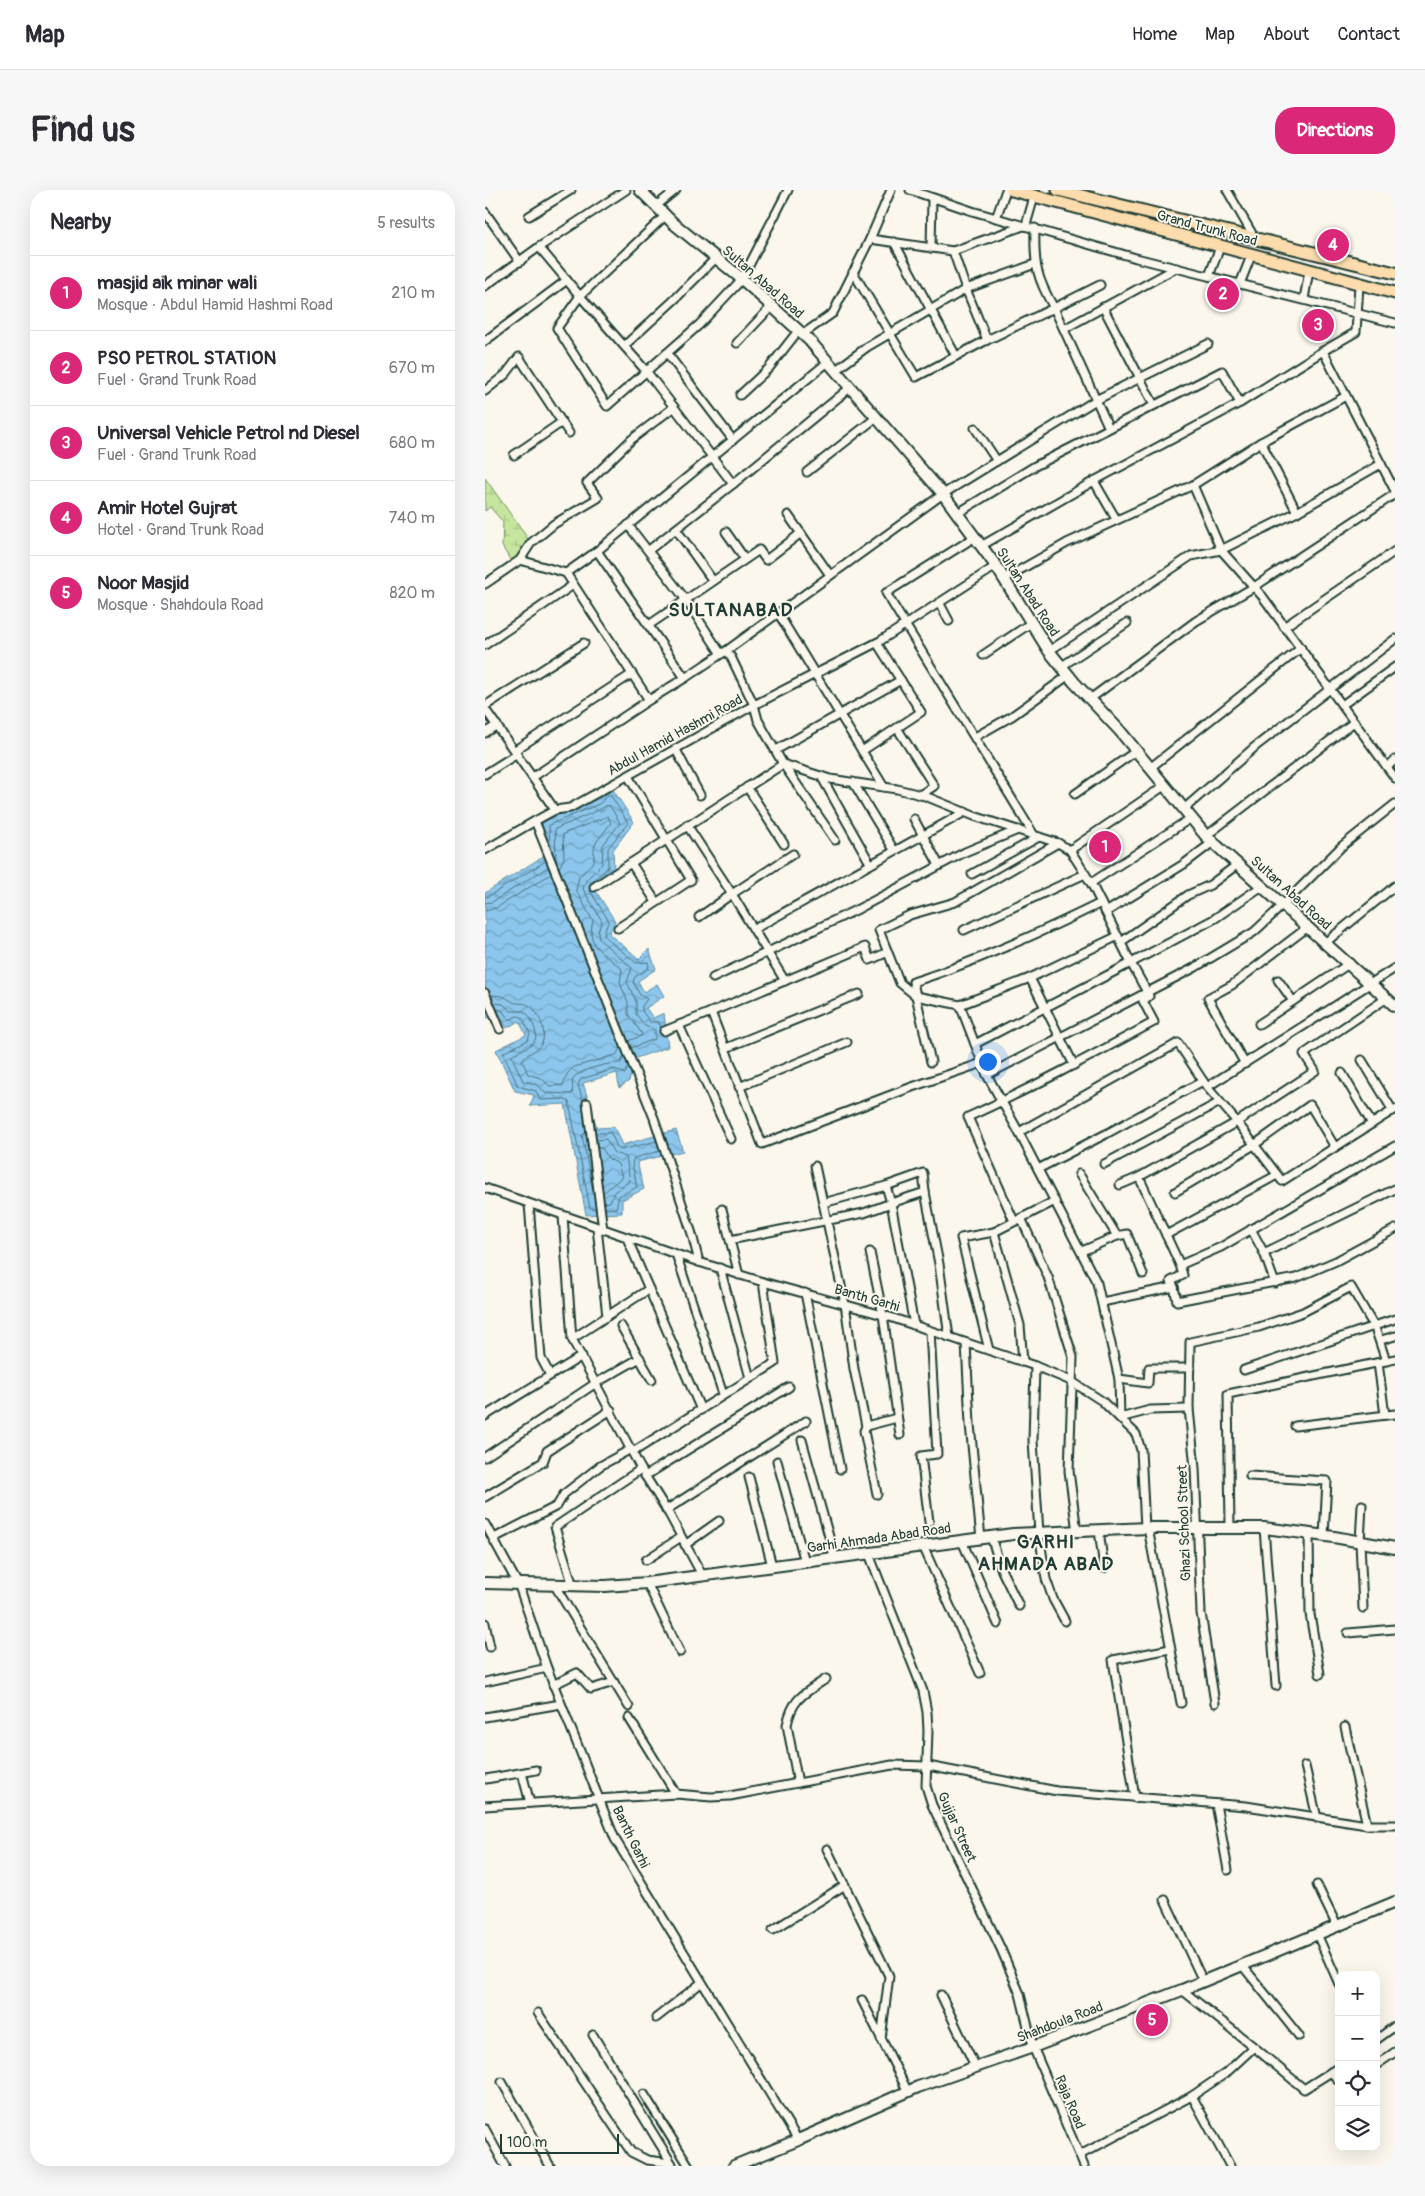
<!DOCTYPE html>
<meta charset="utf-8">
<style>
:root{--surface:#fff;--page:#f7f7f7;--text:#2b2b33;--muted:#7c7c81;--line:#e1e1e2;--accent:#db2777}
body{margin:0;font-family:Pangolin,sans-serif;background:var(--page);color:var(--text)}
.controls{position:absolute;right:15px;bottom:15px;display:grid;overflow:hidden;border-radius:10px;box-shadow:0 5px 20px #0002}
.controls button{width:45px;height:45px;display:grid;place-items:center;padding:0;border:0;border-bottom:1px solid var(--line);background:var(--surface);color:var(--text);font:25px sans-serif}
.scale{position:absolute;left:15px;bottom:12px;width:119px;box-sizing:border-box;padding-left:5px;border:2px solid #1f3d34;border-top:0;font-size:14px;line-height:18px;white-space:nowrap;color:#1f3d34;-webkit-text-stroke:4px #fbf7ec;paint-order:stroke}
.you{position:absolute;left:502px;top:871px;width:18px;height:18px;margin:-12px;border:4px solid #fff;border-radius:50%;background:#1a73e8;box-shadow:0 0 0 8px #1a73e833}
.badge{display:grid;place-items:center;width:32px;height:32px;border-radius:50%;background:var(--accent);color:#fff;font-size:16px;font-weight:700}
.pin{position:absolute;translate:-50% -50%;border:2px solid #fff;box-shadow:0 1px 5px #0006}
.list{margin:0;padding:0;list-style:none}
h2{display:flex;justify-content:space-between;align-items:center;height:65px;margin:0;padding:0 20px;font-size:21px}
h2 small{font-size:16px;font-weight:400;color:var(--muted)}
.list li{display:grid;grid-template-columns:32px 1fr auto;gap:15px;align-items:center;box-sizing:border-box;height:75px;padding:0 20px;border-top:1px solid var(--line)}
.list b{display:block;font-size:19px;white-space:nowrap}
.list p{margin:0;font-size:16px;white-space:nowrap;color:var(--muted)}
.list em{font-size:16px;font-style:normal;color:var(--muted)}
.icon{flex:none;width:28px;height:28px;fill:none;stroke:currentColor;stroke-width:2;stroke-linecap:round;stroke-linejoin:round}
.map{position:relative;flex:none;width:910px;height:1976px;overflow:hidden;border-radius:20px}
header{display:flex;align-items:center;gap:30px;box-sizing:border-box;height:70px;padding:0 25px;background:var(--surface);border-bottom:1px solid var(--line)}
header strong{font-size:24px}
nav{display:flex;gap:28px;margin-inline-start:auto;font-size:18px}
.intro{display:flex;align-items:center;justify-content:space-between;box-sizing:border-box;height:120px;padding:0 30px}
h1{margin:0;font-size:35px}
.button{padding:12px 22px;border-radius:20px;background:var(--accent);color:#fff;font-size:18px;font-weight:700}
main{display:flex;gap:30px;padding:0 30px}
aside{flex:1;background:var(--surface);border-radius:20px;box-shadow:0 5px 20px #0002}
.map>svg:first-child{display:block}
.wetland{fill:url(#wetland-marsh);stroke:#729169}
.water{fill:url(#water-waves);stroke:#608fa2}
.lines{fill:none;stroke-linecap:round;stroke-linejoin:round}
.shore{stroke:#4b747e;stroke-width:1}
.street-casing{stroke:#1f3d34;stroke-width:11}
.secondary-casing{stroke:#1f3d34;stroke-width:14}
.primary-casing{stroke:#1f3d34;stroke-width:15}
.street{stroke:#fbf7ec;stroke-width:7}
.secondary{stroke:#fbf7ec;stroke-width:10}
.primary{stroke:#fcdcac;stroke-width:11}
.labels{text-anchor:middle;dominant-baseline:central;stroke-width:4;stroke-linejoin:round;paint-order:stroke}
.street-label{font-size:14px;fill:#1f3d34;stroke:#fbf7ec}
.district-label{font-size:19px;font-weight:bold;letter-spacing:1px;fill:#1f3d34;stroke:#fbf7ec}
</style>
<header>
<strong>Map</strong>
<nav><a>Home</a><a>Map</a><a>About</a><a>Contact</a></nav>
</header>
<div class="intro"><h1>Find us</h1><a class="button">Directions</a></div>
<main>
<aside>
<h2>Nearby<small>5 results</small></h2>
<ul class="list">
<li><span class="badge">1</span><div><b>masjid aik minar wali</b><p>Mosque · Abdul Hamid Hashmi Road</p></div><em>210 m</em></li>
<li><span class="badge">2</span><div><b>PSO PETROL STATION</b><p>Fuel · Grand Trunk Road</p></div><em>670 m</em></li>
<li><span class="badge">3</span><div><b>Universal Vehicle Petrol nd Diesel</b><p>Fuel · Grand Trunk Road</p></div><em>680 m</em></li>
<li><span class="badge">4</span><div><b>Amir Hotel Gujrat</b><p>Hotel · Grand Trunk Road</p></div><em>740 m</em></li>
<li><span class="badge">5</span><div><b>Noor Masjid</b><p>Mosque · Shahdoula Road</p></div><em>820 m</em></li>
</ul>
</aside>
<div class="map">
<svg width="910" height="1976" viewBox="0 0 910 1976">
<defs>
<pattern id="wetland-marsh" width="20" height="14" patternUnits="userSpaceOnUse" patternTransform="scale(1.25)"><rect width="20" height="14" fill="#c6e59e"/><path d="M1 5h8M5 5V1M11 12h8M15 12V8" fill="none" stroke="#aac589"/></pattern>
<pattern id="water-waves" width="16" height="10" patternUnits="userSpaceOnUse" patternTransform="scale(1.25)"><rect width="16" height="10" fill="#8cc6ec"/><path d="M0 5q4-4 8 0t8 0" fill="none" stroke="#72a2c0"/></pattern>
</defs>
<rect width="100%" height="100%" fill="#fbf7ec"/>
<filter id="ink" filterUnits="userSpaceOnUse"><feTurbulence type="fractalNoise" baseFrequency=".02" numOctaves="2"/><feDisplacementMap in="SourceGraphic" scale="10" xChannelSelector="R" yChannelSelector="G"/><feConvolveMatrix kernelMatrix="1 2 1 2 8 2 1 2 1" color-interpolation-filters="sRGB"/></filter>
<g filter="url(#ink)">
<!-- wetland -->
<polygon class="wetland" points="0,288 46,353 28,375 17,356 18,332 5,317 0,321"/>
<!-- water -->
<polygon class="water" points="125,595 149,632 128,660 129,679 109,698 130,731 124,744 154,769 164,759 171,779 153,791 159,802 172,794 179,806 161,818 168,828 179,823 183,857 151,868 144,891 134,898 132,883 98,893 112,938 129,937 137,955 191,940 198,961 152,972 159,999 137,1010 137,1023 101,1025 80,914 45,916 49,905 30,901 11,860 41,845 34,831 22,838 14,823 0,829 0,703 60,665 57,632 112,609"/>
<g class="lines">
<!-- shore -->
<g class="shore">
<polyline points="65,655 64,635 114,614 123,605 126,606 143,633 123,658 123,677 105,694"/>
<polyline points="71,670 70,639 116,619 122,615 125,616 135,633 118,655 117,674 101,690 98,699 117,731 113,741 114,749 147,778 142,792 151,811 151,824 160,836 170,840 170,849 146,858"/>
<path d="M74 678 79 668 78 644 123 626 126 633 112 651 109 658V671L94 687 91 700 108 731C100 758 121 764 137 779L135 793 143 812V824L157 844 156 846 143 851"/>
<polyline points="105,695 105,701 124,731 119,741 120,747 151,773 163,772 164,777 150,787 148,792 155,805 162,809 157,816 157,821 165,832 174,832 176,838"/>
<polyline points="0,707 4,706 61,671"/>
<polyline points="0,713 7,712 63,677"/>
<polyline points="0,721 11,718 66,684"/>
<path d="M6 806C16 804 20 807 28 812 32 814 38 812 43 815 53 820 61 839 58 850 55 862 42 862 37 870L43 884 56 888 65 896 78 895 82 884 89 877 131 865 136 857"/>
<path d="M9 813 18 814 26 821H38C44 824 45 828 48 834 57 854 44 856 28 864L27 867 38 891 53 895 60 903 87 904C89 899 86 894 88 889 92 880 127 872 136 873L139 866"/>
<polyline points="12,819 17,820 24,830 32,826 37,827 45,843 43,850 18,863 33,896 51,901 55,910 79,909 84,912 105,1018 111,1019"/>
<polyline points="98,911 93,895 96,889 130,879 140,884 143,876"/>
<polyline points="101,943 97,945 109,1006"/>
<polyline points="111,943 126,943 132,957 136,960 172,951"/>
<polyline points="111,950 121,949 129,963 141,967 145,991 129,1002 125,1012 119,1013"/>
<polyline points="112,957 117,958 123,968 133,974 137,987 118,1003"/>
<polyline points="120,1019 131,1018 134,1006 152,997 147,973 149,968 175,961"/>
</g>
<!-- street casing -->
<g class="street-casing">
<g id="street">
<polyline points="406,0 385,49 468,61 541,35 549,7"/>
<polyline points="425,0 487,21 651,68 910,133"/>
<polyline points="742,0 769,47"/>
<polyline points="171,16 191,0"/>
<polyline points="0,22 35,72"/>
<polyline points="44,26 86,0"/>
<polyline points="511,28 521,0"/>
<polyline points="409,52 471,166"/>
<polyline points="54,57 95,106 181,25"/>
<polyline points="446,58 447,8"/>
<polyline points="468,61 481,99 550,74"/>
<polyline points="368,82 431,187 502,150"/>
<polyline points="724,86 735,57"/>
<polyline points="755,94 766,66"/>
<polyline points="615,95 569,118 624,238"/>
<polyline points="874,95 871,142 838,161 910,301"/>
<polyline points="0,96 54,57 141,0"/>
<polyline points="819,109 824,81"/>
<polyline points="618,117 669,215"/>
<polyline points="579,139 691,78"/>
<polyline points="318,144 348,123 385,49"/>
<polyline points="0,151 82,90"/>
<polyline points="252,153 286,117"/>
<polyline points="139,156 188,111 231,68"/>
<polyline points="182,163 248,250"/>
<path d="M351 180 382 157 481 99 502 150 569 118C551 87 549 74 550 38"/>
<polyline points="0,201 21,184 34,167 84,243"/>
<polyline points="255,205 284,178 313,141"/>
<polyline points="490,238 512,271"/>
<polyline points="776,252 708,295 736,360 778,407 910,588"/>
<polyline points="29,265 77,232"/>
<polyline points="322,282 392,227"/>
<polyline points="609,291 631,329"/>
<polyline points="248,294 366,197"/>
<polyline points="812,322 776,252 861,206"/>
<polyline points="473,323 550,276 737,181 755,213 838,161"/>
<polyline points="303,325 345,385"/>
<polyline points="143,335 201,410 236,464 241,461 246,467 269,515 395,451 511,376"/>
<polyline points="191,339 228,391"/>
<polyline points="241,342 260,369"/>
<polyline points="490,347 401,403 549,645"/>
<polyline points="496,356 609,291 755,213"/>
<polyline points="164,360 248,294 162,182 95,106 72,138 122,216 215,134 257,89 303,0"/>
<polyline points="35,370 81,383"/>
<polyline points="519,389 582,353 708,295"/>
<polyline points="0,394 35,370 46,353 69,334 113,308 102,293 147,249 189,217"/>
<polyline points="455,414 464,431"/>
<polyline points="293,423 377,561"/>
<polyline points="164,435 274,360 281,370 316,343"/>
<polyline points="799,437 910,361"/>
<polyline points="392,453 436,522 377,561 399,597"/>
<polyline points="0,455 88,395"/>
<polyline points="241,461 458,304 611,210 723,154"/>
<polyline points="564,461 706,366 736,360 812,322 896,274"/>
<polyline points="236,464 200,488 112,361 343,172"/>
<polyline points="498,465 546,433"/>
<polyline points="577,476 642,433"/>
<polyline points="605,509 711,431 769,397 910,304"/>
<polyline points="164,510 200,488"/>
<polyline points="857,515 910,477"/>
<polyline points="0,516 99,453"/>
<polyline points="0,519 70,620 85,618 269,515 273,530 298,574 345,589 412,599 440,606 489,626 573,653 585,660 679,596"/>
<polyline points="412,538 449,596 435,605"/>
<polyline points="0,543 12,535"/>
<polyline points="490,547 527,526 584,485"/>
<polyline points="30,560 147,484"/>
<polyline points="191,560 215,605"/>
<polyline points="291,560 416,490"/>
<polyline points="902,577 910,570"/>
<polyline points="665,578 816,458"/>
<polyline points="0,584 32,564"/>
<polyline points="336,586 385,673"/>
<polyline points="48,587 164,510 81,383 112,361"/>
<polyline points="368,592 409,660"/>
<polyline points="262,597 299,654"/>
<polyline points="590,604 651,561"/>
<polyline points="699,619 771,556 910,449"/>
<polyline points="429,629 454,675"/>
<polyline points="50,631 70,620"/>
<polyline points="202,635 247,704 308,664"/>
<polyline points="721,646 869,532"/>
<polyline points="0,660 50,631 169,928 207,1044 214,1072"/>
<polyline points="585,660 606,693 646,773 729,729 777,696"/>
<polyline points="146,673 171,712"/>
<polyline points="487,684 554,647"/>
<polyline points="606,693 706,628"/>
<polyline points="109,697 298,574 350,650"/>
<path d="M616 713C555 743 493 771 428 792L431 806 475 815 545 788 633 746"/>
<polyline points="621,722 699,674 728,652"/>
<polyline points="214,727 247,704 300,791"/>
<polyline points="133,738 206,690 143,586"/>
<polyline points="269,739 480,622"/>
<polyline points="479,740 600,684"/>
<polyline points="636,752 703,705 725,695 753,674"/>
<polyline points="841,752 910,696"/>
<polyline points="403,762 385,770 380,757 226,822 277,954 427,897 497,873"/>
<polyline points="228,788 373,719 480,662 533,640"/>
<polyline points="545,788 589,875"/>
<polyline points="793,790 808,811"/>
<polyline points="0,803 15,839"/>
<polyline points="902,808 819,864 830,881 752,932 722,897 910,778"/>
<polyline points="475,815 490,854"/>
<polyline points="226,822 194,835 246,949"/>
<polyline points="774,834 865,773"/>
<polyline points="179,841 194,835"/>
<polyline points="241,858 374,804"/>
<polyline points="877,870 908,921"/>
<polyline points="446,872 431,806 415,793 394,740 425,725 470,712 573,653"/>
<polyline points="760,874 723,808 747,795 823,737"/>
<polyline points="857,883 887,934"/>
<polyline points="502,885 709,778 769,742 798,715 857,656 910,614"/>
<polyline points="254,897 362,852"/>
<polyline points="102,913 118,1040"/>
<polyline points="910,919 797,991 752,932 654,987 695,1075 736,1057 910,956"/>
<polyline points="534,942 693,853 722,897"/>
<polyline points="619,974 735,912"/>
<polyline points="330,976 360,1114 369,1179 381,1236 379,1241 392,1304"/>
<polyline points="553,979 621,944 718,891"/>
<polyline points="594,984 632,1046"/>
<polyline points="635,995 654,987"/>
<polyline points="401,996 438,983 440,1002"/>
<polyline points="0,998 214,1072 278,1092 405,1127 550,1176 586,1191 617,1211 651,1244 656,1260 660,1338"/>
<polyline points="690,1002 769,955 825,915 850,957"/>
<polyline points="338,1013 401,996 406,1013 440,1002 454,1074 464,1147"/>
<polyline points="44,1014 56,1168 65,1185"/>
<polyline points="237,1019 254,1085"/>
<polyline points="78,1026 87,1149 156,1279 184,1324 217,1385"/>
<polyline points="536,1028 563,1087 588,1167 584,1281 592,1342"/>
<path d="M529 1031 483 927C547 898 608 865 669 832L658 811 664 806 662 802 646 773 490 854 502 885 531 937 612 1093 634 1189 635 1228 665 1220 704 1219"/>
<polyline points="112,1038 122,1126"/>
<polyline points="766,1039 779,1063"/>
<polyline points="509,1042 570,1011"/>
<polyline points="681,1045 792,985"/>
<polyline points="142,1048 216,1220"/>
<polyline points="245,1050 379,1023 406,1013 429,1135"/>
<polyline points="597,1061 632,1046 642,1044 658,1084"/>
<polyline points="385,1062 398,1125 415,1245"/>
<polyline points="191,1064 238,1204"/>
<polyline points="235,1078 265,1188"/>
<polyline points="790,1093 779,1063 910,999"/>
<polyline points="689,1097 686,1091 698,1085 695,1075"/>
<polyline points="320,1103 355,1279"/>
<polyline points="617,1112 689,1097 692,1111 811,1088 851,1071 910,1039"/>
<polyline points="136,1136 167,1190"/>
<polyline points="87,1149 164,1099"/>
<polyline points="896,1150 910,1146"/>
<polyline points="481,1153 485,1234 496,1349"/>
<polyline points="504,1160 476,1048 509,1042 535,1135 538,1172"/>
<polyline points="893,1173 900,1225"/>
<polyline points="550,1176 548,1251 554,1343 561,1389 568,1409 580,1431"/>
<polyline points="759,1180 910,1129"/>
<polyline points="634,1189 663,1193 664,1178 705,1178"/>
<polyline points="0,1226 97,1166"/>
<polyline points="381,1236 412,1228"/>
<polyline points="810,1236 910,1224"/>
<polyline points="317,1250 350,1368"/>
<polyline points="148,1262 290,1173 278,1092"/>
<polyline points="0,1267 111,1193 155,1168"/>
<polyline points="292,1271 320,1372"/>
<polyline points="160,1286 304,1197"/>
<polyline points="765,1286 842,1291 839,1346"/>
<polyline points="264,1287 287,1376"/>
<polyline points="0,1307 58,1272 62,1261 126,1220"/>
<polyline points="877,1315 875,1352 878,1418"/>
<polyline points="181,1320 321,1231"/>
<polyline points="444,1332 436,1266 452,1264 445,1141"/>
<polyline points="0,1334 34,1396 62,1478 130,1649 313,1950"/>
<polyline points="745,1337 743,1204 910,1169"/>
<polyline points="663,1338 696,1513"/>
<polyline points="779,1338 791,1496"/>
<polyline points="614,1340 619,1378"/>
<polyline points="824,1343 825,1424 835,1484"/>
<polyline points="506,1347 517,1381 534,1416"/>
<polyline points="9,1348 72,1316 79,1304 115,1276 146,1259"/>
<polyline points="477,1351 513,1434"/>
<polyline points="200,1355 234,1331"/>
<polyline points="438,1356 495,1483"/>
<polyline points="384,1364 438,1501 442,1522 443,1541 441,1596 447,1615 516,1759 535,1804 548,1857 599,1976"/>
<polyline points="161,1370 196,1347"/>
<polyline points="162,1393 195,1462"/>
<polyline points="70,1396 144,1517"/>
<polyline points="88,1396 70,1337 156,1279"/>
<polyline points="0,1433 5,1457"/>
<polyline points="863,1443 910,1439"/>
<polyline points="0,1492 62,1478"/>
<polyline points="68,1495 92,1483 106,1499 129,1492"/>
<polyline points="730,1513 716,1423 710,1278 704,1219 705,1152 774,1137 818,1122 866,1097 890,1138 901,1171"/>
<polyline points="0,1527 76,1514"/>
<polyline points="144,1528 191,1604"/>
<polyline points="860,1537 882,1635"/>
<polyline points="820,1576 832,1628"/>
<polyline points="37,1583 45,1613"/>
<polyline points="1,1589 51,1580"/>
<path d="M313 1593 302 1535C307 1508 320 1503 341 1489"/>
<polyline points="650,1608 628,1470 685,1459"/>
<polyline points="731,1614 743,1680"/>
<polyline points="0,1616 191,1604 226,1607 245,1606 407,1575 443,1576 572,1601 761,1616 882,1635 910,1635"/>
<polyline points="342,1659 404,1786 396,1849"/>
<polyline points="832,1695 852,1736"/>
<polyline points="680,1710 718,1791"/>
<polyline points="288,1740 360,1695"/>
<polyline points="832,1744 854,1794"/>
<polyline points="757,1775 814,1846"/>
<polyline points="456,1805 490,1876"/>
<polyline points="377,1810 423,1902"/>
<polyline points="53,1823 146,1962 162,1970 186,1973"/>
<polyline points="171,1828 216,1793"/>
<polyline points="108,1845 187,1974"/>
<polyline points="891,1850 910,1836"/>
<polyline points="769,1857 819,1899 854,1877"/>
<polyline points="891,1875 910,1862"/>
<polyline points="846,1882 854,1891"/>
<polyline points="17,1892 65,1976"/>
<polyline points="159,1904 204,1976"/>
<polyline points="707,1906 745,1976"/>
<polyline points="0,1939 20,1976"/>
<polyline points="595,1965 707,1906 741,1883 769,1857 697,1800"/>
</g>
</g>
<!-- secondary casing -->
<g class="secondary-casing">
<g id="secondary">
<polyline points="155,0 188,33 257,89 324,150 458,304 511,376 564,461 589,492 635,541 721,646 910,816"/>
<polyline points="0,1393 120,1396 162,1393 528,1344 663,1338 779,1338 849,1347 910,1358"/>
<polyline points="249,1976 313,1950 433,1897 548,1857 697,1800 910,1712"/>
</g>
</g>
<!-- primary casing -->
<g class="primary-casing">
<g id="primary">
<polyline points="527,0 910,103"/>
<polyline points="573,0 910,83"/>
</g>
</g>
<!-- street -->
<use href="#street" class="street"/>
<!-- secondary -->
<use href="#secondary" class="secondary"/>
<!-- primary -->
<use href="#primary" class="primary"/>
</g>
</g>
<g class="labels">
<!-- street labels -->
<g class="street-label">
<text transform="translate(722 38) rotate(15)">Grand Trunk Road</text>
<text transform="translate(278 92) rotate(41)">Sultan Abad Road</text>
<text transform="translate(543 402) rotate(57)">Sultan Abad Road</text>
<text transform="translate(190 545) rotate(-29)">Abdul Hamid Hashmi Road</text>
<text transform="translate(806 703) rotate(42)">Sultan Abad Road</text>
<text transform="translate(382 1108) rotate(16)">Banth Garhi</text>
<text transform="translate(699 1333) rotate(-92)">Ghazi School Street</text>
<text transform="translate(394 1348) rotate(-8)">Garhi Ahmada Abad Road</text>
<text transform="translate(472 1637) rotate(66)">Gujjar Street</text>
<text transform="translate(146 1647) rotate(64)">Banth Garhi</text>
<text transform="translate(575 1832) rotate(-21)">Shahdoula Road</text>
<text transform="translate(585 1912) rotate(67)">Raja Road</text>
</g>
<!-- district labels -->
<g class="district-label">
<text x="246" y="420">SULTANABAD</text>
<text x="561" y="1352">GARHI<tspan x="561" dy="22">AHMADA ABAD</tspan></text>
</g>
</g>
</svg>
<div class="controls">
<button>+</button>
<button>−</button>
<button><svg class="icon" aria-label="locate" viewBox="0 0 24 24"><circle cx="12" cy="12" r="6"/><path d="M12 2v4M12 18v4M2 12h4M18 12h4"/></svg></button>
<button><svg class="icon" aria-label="layers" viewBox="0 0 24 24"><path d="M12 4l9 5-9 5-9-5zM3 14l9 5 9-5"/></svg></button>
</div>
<div class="scale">100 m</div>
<div class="you"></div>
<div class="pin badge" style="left:620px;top:657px">1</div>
<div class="pin badge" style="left:738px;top:104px">2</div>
<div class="pin badge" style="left:833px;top:135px">3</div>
<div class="pin badge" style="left:848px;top:55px">4</div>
<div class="pin badge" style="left:667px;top:1830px">5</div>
</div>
</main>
